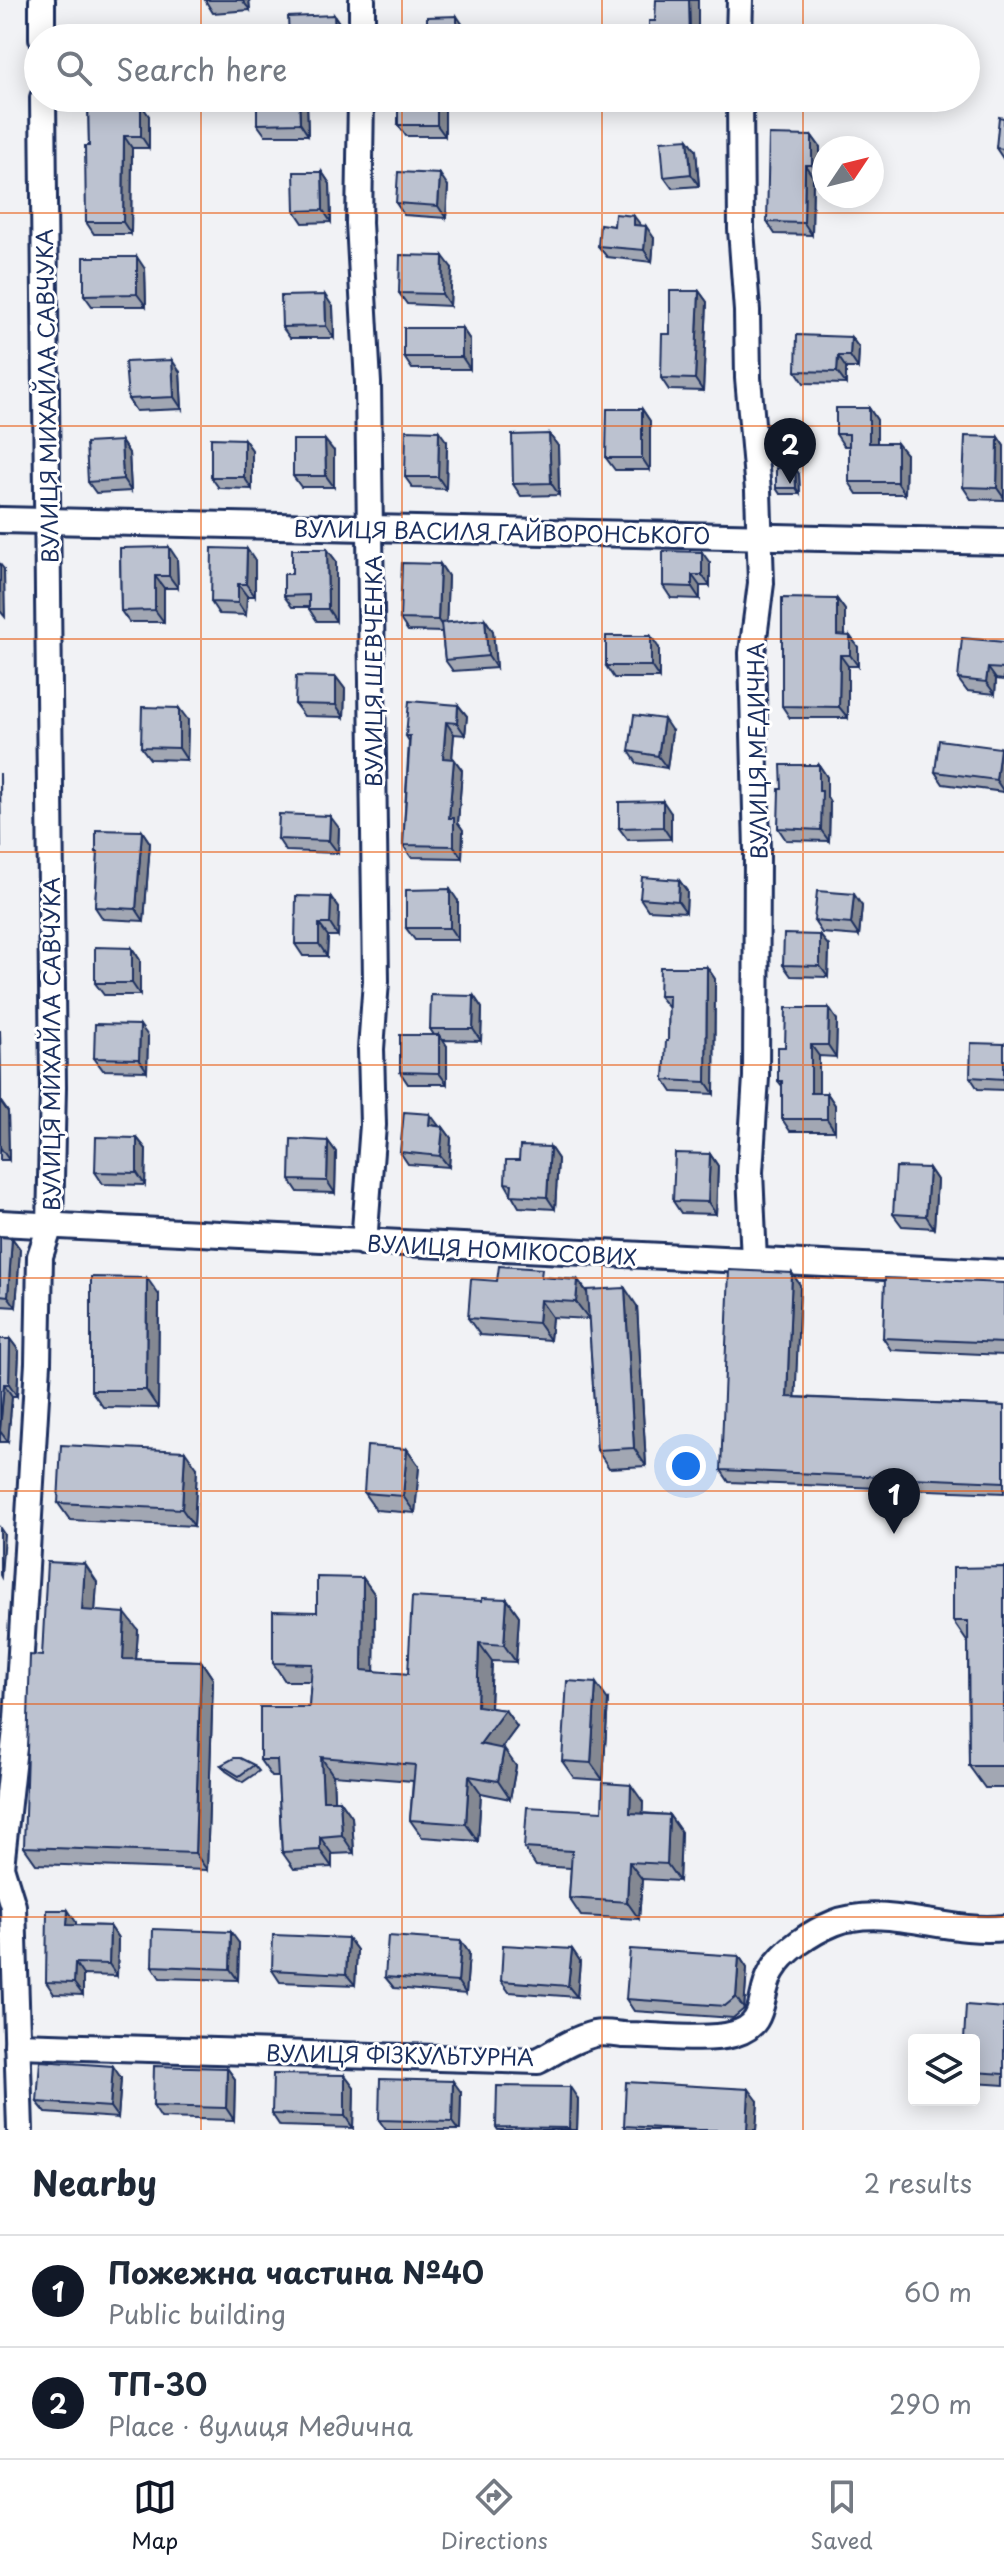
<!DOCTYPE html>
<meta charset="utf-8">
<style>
:root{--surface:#fff;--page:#f6f6f7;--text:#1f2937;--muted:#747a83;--line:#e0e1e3;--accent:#111827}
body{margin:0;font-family:"Playpen Sans",sans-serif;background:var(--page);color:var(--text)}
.controls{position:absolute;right:24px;bottom:24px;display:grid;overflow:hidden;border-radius:8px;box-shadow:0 4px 20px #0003}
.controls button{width:72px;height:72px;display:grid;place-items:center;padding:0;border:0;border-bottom:2px solid var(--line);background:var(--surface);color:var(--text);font:40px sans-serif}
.compass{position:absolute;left:812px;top:136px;width:72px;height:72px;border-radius:50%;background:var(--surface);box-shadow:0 4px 20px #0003;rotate:55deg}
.you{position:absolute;left:686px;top:1466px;width:28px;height:28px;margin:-20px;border:6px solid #fff;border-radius:50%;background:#1a73e8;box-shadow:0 0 0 12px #1a73e833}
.badge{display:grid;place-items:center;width:52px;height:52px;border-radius:50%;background:var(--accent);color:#fff;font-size:26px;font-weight:700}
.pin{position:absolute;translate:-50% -66px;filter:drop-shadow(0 2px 4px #0008)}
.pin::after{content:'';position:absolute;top:42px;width:28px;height:24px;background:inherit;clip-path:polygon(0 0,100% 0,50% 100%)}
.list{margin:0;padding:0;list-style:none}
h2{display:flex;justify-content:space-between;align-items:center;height:104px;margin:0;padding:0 32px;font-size:34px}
h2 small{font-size:26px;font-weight:400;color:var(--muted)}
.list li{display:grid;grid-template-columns:52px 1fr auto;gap:24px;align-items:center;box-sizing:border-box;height:112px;padding:0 32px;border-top:2px solid var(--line)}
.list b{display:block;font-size:30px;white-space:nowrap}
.list p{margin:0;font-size:26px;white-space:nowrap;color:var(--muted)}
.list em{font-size:26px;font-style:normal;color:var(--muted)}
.icon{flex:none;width:44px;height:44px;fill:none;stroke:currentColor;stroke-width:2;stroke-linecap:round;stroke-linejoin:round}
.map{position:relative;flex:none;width:1004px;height:2130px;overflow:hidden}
.search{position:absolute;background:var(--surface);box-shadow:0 4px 20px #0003;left:24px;right:24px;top:24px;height:88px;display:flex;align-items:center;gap:20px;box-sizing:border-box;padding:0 28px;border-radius:44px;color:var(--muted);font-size:30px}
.sheet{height:328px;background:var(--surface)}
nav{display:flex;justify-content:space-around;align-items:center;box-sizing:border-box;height:112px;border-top:2px solid var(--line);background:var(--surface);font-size:22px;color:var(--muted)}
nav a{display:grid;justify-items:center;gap:4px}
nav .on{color:var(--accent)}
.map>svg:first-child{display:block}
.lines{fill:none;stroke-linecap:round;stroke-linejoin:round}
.minor-casing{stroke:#1b2f5e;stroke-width:30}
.minor{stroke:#fff;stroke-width:24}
.wall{fill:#a2a7b3;stroke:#1b2f5e;stroke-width:2}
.shaded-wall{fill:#848892;stroke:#1b2f5e;stroke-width:2}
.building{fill:#bcc2d0;stroke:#1b2f5e;stroke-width:2}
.grid{fill:none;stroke:#e8590c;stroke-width:2;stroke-opacity:0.55}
.labels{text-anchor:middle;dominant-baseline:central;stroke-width:6;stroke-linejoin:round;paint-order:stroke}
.street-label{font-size:22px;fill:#1b2f5e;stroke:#fff}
</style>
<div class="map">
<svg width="1004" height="2130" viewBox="0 0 1004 2130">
<rect width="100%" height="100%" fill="#f1f2f5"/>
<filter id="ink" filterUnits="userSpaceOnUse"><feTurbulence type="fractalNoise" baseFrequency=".0125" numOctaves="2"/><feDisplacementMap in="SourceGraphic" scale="16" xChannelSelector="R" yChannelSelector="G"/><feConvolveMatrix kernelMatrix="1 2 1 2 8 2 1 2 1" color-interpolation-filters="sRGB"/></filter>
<g filter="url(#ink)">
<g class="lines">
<!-- minor casing -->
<g class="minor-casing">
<g id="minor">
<polyline points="42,0 42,38"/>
<polyline points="362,38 362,0"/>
<polyline points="739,38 740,0"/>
<polyline points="361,98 359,223 368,383 376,981 371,1049 373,1125 364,1243"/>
<polyline points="740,98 741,229 747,311 748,378 758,491 761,583 752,653 757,850 756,1077 750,1172 754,1261"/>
<polyline points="0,520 1004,542"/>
<polyline points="0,1223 1004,1273"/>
<path d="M17 2045 538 2061C556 2051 574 2039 594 2034 603 2032 614 2034 624 2035 655 2035 706 2042 734 2034 769 2024 757 1997 772 1971 784 1950 812 1932 834 1923 885 1903 949 1935 1004 1928"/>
<polyline points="20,2130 13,1906 1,1867 17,1720 38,1363 40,1256 50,1226 53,1087 43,98"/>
</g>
</g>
<!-- minor -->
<use href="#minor" class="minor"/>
</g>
<!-- wall -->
<g class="wall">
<polygon points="205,0 249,0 250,10 213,13"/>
<polygon points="334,15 342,27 342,38 290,38 289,36"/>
<polygon points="88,98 138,98 138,104 149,116 149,148 132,148 131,234 94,234 86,222 89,146"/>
<polygon points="307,101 308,135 265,135 257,124"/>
<polygon points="445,103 445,136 406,136 398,125"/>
<polygon points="1004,118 1004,160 996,148"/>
<polygon points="812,136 820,147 820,177 813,177 812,235 775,234 767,222"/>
<polygon points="688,139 696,150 699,186 672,188 664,177"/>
<polygon points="322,172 330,184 331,222 303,223 295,211"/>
<polygon points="448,186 446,218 404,215 396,203"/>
<polygon points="614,226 654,238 652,262 607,257 598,246"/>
<polygon points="452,268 450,306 407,304 399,293"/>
<polygon points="145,269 146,306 92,306 84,295"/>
<polygon points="699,291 707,302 703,391 669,390 661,378 670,334"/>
<polygon points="333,307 334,338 290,338 282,327"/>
<polygon points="462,328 470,340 470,369 412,369 404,357"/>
<polygon points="851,337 859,348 858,368 846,368 846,384 804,383 796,371"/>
<polygon points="180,372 182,409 136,411 128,399"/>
<polygon points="869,408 877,420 877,443 906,454 905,494 857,494 849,482 849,446 844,446 836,434"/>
<polygon points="642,409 650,421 650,470 615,470 606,458"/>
<polygon points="549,434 558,446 559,495 521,496 513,484"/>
<polygon points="998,437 1004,446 1004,500 971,499 963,487"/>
<polygon points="244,439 252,450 252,489 219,488 211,477"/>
<polygon points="121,441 129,453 131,491 96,493 88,482"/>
<polygon points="447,442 446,489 413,488 405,477"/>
<polygon points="334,451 334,487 301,487 293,476"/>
<polygon points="795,468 799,474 800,494 780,494 776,488"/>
<polygon points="120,548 177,559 178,588 164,588 164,622 129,622 121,611"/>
<polygon points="327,549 336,561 336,621 317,621 309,609 309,607 292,607 284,596 292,574"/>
<polygon points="255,561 255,596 247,596 246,615 219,614 211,602"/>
<polygon points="710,563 710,586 700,586 700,599 671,598 663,586"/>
<polygon points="440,564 448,576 446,623 485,619 493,631 496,668 453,671 445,660 442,632 408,631 400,619"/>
<polygon points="837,599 845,610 845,636 850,636 858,647 858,666 848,666 848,718 790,718 782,706"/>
<polygon points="1004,642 1004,680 996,679 995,694 967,691 958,679"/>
<polygon points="659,648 659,678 614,678 606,666"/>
<polygon points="336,677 345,689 344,717 304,716 295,704"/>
<polygon points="458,705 467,716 465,735 454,734 452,759 454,759 462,770 458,823 463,830 462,858 411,857 403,845 409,741 406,736"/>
<polygon points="188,720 187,760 150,759 141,747"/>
<polygon points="672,731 667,768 637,763 629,751"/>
<polygon points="1000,748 1004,792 943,784 935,772"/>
<polygon points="819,765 827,777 827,797 830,802 829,841 786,840 778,828 782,789"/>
<polygon points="671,813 671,839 628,840 619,828"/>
<polygon points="339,828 338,853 286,851 278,839"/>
<polygon points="142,831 150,843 144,921 103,919 95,907 98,855 96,852"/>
<polygon points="679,880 687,891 686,912 648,910 640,898"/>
<polygon points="458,901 458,940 415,940 406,928"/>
<polygon points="862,906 859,936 822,933 814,921"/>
<polygon points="339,908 338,936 328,936 327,956 303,956 295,944"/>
<polygon points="829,946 828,977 791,976 783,965"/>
<polygon points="132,948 140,960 140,995 104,995 95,983"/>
<polygon points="707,967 715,979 714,1094 672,1092 664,1080 668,1041 669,1008 659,996"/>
<polygon points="474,996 482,1008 481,1041 443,1040 447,1046 447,1084 408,1084 400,1072 434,1035 430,1029"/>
<polygon points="837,1020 836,1057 819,1056 819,1093 827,1093 835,1105 835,1131 790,1131 782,1119 782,1086 778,1081 785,1047"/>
<polygon points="0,1030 1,1102 8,1112 9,1160 0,1160"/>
<polygon points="148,1036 147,1071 103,1070 94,1058"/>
<polygon points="1004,1044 1004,1090 978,1089 970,1077"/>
<polygon points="443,1127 451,1138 449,1167 408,1164 400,1152"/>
<polygon points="137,1138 146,1149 145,1185 103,1184 95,1172"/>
<polygon points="328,1141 336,1152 335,1193 298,1192 290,1180"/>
<polygon points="550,1147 558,1159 555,1209 519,1207 505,1183 519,1160"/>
<polygon points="710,1154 718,1166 716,1214 681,1213 673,1201"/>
<polygon points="929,1168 937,1180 934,1228 902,1226 893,1214"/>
<polygon points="0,1237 12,1238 20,1249 16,1307 0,1306"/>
<polygon points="792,1273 800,1285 795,1397 1004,1406 1004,1493 729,1482 721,1470"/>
<polygon points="548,1278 578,1280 588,1293 637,1306 646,1466 609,1468 597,1450 589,1319 552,1317 550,1340 480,1335 468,1318 497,1281"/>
<polygon points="1004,1283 1004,1355 891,1350 883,1338"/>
<polygon points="159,1295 158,1408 103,1407 91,1390"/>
<polygon points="0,1339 10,1339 19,1351 17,1396 12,1396 8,1442 0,1442"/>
<polygon points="407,1449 419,1466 415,1513 376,1510 364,1493"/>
<polygon points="197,1468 194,1526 70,1520 58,1503"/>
<polygon points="1004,1567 1004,1788 985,1788 969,1766 968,1643 953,1621"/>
<polygon points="363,1578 375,1595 374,1672 408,1674 482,1601 507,1599 519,1616 516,1662 492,1661 490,1708 505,1710 517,1727 501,1748 516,1766 510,1799 481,1793 478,1841 422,1837 410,1820 413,1781 333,1775 334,1800 340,1800 352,1817 354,1853 332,1854 332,1867 294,1869 282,1852 278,1777 272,1777 260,1760 309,1707 311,1681 285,1681 273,1663 317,1612"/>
<polygon points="97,1582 95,1611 138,1630 136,1659 201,1661 213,1679 207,1870 36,1864 24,1847"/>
<polygon points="608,1700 603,1780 574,1778 562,1761"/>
<polygon points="221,1765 254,1765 259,1771 243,1782 226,1771"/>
<polygon points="643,1802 642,1813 669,1815 681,1832 679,1881 642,1879 639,1919 581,1916 569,1898 571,1868 536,1866 524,1848 602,1811"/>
<polygon points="76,1922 76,1925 110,1926 118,1938 117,1976 83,1975 83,1995 54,1994 46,1982"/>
<polygon points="348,1938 357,1950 355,1985 280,1982 272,1970"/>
<polygon points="461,1941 469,1953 466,1994 394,1988 385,1977"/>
<polygon points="239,1943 238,1980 160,1978 152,1966"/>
<polygon points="572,1949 580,1961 577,1997 509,1992 501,1981"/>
<polygon points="739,1956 747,1968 744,2009 733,2018 634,2011 626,1999"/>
<polygon points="1004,2008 1004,2085 974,2083 974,2040"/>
<polygon points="227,2068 235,2079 234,2120 161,2118 153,2106"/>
<polygon points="345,2075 354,2087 353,2128 280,2126 272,2114"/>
<polygon points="121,2078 118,2118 46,2113 37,2102"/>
<polygon points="461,2092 460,2130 386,2130 379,2120"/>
<polygon points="578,2099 577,2130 498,2130 496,2127"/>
<polygon points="758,2101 756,2130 627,2130 624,2126"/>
</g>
<!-- shaded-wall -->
<g class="shaded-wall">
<polygon points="242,0 249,0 250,10"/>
<polygon points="689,0 698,0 698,38 690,38"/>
<polygon points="334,15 342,27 342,38 337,38 335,34"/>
<polygon points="457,16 465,28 465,38 457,38"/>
<polygon points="808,28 815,38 808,38"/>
<polygon points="130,98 138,98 139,116 131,104"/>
<polygon points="299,98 305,98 307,101 308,135 300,123"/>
<polygon points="437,98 442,98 445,103 445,136 437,125"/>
<polygon points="141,104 149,116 149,148 141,136"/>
<polygon points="124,136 132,148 131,234 123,222"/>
<polygon points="812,136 820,147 820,177 812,165"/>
<polygon points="688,139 696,150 699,186 691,174"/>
<polygon points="805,165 813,177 812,235 804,223"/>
<polygon points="322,172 330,184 331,222 323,210"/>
<polygon points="440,174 448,186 446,218 438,206"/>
<polygon points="634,216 643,228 634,225"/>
<polygon points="646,226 654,238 652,262 644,250"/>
<polygon points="443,256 452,268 450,306 442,294"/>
<polygon points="137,257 145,269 146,306 137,294"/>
<polygon points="699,291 707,302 703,391 695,379"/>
<polygon points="325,295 333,307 334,338 326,326"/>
<polygon points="462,328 470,340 470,369 462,357"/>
<polygon points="851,337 859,348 858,368 850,356"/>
<polygon points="838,356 846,368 846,384 837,372"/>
<polygon points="172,360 180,372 182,409 174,397"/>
<polygon points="869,408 877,420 877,454 869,443"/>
<polygon points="642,409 650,421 650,470 642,458"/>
<polygon points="439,431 447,442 446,489 438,477"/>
<polygon points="549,434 558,446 559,495 551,483"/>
<polygon points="998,437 1004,446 1004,498 997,488"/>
<polygon points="244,439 252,450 252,489 244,477"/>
<polygon points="325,440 334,451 334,487 326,476"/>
<polygon points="121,441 129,453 131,491 123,479"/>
<polygon points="897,443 906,454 905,494 897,482"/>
<polygon points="795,468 799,474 800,494 796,488"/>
<polygon points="169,547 177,559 178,588 169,576"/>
<polygon points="247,549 255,561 255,596 246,584"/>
<polygon points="327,549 336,561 336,621 328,609"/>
<polygon points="702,552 710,563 710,586 702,575"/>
<polygon points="0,564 4,569 5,617 0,611"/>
<polygon points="440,564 448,576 446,632 438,620"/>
<polygon points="692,575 700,586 700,599 692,587"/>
<polygon points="155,576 164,588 164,622 155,610"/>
<polygon points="238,584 247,596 246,615 238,603"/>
<polygon points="837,599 845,610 845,647 837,635"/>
<polygon points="485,619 493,631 496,668 488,656"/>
<polygon points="651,636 659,648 659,678 651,666"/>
<polygon points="850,636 858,647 858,666 850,655"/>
<polygon points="840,655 848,666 848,718 839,707"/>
<polygon points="988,668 996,679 995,694 986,682"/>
<polygon points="336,677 345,689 344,717 336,705"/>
<polygon points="458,705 467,716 465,735 457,723"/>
<polygon points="179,708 188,720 187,760 179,748"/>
<polygon points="664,719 672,731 667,768 658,756"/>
<polygon points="446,722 454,734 451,770 443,758"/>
<polygon points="1000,748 1004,753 1004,792 996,780"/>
<polygon points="454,759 462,770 458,823 463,830 462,858 454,846 449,818"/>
<polygon points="819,765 827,777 827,797 830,802 829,841 821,830 819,791"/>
<polygon points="0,773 1,848 0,846"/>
<polygon points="663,801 671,813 671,839 663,827"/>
<polygon points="330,816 339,828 338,853 329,841"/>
<polygon points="142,831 150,843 144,921 136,909"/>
<polygon points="679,880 687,891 686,912 678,901"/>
<polygon points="450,889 458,901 458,940 450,928"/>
<polygon points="854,894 862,906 859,936 851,924"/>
<polygon points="331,897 339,908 338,936 330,924"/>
<polygon points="319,924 328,936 327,956 319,944"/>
<polygon points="820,935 829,946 828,977 820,966"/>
<polygon points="132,948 140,960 140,995 132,983"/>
<polygon points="707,967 715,979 714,1094 706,1082"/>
<polygon points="474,996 482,1008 481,1041 473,1029"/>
<polygon points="829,1008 837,1020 836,1057 828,1045"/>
<polygon points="140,1025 148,1036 147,1071 139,1059"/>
<polygon points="0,1030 1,1102 8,1112 9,1160 0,1147"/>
<polygon points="439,1035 447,1046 447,1084 439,1073"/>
<polygon points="811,1045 819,1056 819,1104 811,1093"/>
<polygon points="827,1093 835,1105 835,1131 827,1119"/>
<polygon points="430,1114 439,1126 429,1125"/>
<polygon points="443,1127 451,1138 449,1167 440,1156"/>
<polygon points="137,1138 146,1149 145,1185 137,1173"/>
<polygon points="328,1141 336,1152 335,1193 327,1181"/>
<polygon points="550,1147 558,1159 555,1209 547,1197"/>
<polygon points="710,1154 718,1166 716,1214 708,1202"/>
<polygon points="929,1168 937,1180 934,1228 926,1216"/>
<polygon points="12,1238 20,1249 16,1307 8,1296"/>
<polygon points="792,1273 800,1285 795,1408 787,1397"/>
<polygon points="147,1278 159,1295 158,1408 146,1390"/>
<polygon points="578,1280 590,1297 589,1319 576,1302"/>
<polygon points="625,1288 637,1306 646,1466 634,1448"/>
<polygon points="540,1300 552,1317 550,1340 538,1323"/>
<polygon points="10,1339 19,1351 17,1396 9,1384"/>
<polygon points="4,1384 12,1396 8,1442 0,1431"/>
<polygon points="407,1449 419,1466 415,1513 403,1496"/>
<polygon points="185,1451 197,1468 194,1526 182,1509"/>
<polygon points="0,1528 4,1534 1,1577 0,1575"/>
<polygon points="85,1564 97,1582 94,1628 82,1610"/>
<polygon points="363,1578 375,1595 374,1688 362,1670"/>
<polygon points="507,1599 519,1616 516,1662 504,1645"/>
<polygon points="125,1613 138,1630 135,1676 123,1659"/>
<polygon points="479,1643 492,1661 489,1723 477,1706"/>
<polygon points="201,1661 213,1679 207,1870 195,1853"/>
<polygon points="596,1683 608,1700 603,1780 591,1763"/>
<polygon points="505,1710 517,1727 492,1761 480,1744"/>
<polygon points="504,1749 516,1766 510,1799 498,1781"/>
<polygon points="321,1757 333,1775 335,1818 323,1800"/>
<polygon points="469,1776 481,1793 478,1841 466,1824"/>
<polygon points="631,1785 643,1802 642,1830 630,1813"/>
<polygon points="340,1800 352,1817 354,1853 342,1835"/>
<polygon points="669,1815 681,1832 679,1881 667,1864"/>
<polygon points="320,1837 332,1854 332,1867 320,1850"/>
<polygon points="629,1862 642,1879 639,1919 627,1902"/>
<polygon points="68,1910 76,1922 76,1937 67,1925"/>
<polygon points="110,1926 118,1938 117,1976 109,1964"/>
<polygon points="231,1932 239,1943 238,1980 230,1969"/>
<polygon points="348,1938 357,1950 355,1985 346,1974"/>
<polygon points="461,1941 469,1953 466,1994 458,1982"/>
<polygon points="572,1949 580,1961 577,1997 568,1986"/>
<polygon points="739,1956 747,1968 744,2009 736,1997"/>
<polygon points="75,1963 83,1975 83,1995 74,1983"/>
<polygon points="113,2066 121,2078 118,2118 110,2107"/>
<polygon points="227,2068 235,2079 234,2120 226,2108"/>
<polygon points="345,2075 354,2087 353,2128 345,2116"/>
<polygon points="453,2081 461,2092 460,2130 458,2130 452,2122"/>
<polygon points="570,2087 578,2099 577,2130 570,2130 569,2128"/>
<polygon points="749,2089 758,2101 756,2130 747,2130"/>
</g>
<!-- building -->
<g class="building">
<polygon points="656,0 689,0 690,38 649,38 649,21 655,21"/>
<polygon points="334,15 335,34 289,36 288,17"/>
<polygon points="457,16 457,38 427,38 427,17"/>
<rect x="771" y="28" width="37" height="10"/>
<polygon points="88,98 130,98 131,104 141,104 141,136 124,136 123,222 86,222 85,146 89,146"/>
<polygon points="257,98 299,98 300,123 257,124"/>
<rect x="398" y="98" width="39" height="27"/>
<polygon points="999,117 1004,118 1004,149 996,148"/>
<polygon points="769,135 812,136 812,165 805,165 804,223 767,222"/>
<polygon points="688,139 691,174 664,177 661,141"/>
<polygon points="294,172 322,172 323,210 295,211"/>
<polygon points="398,172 440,174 438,206 396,203"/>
<polygon points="615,214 634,216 634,225 646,226 644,250 598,246 600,224 614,226"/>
<polygon points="400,255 443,256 442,294 399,293"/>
<polygon points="84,257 137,257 137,294 84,295"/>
<polygon points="670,291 699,291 695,379 661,378 662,334 670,334"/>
<polygon points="325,295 326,326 282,327 281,296"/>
<rect x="404" y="328" width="58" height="29"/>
<polygon points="797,335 851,337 850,356 838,356 837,372 796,371"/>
<polygon points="172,360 174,397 128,399 125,362"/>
<polygon points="836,408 869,408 869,443 897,443 897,482 849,482 849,434 836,434"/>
<polygon points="607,409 642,409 642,458 606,458"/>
<polygon points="406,430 439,431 438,477 405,477"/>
<polygon points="549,434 551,483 513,484 512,435"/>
<polygon points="965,436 998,437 997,488 963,487"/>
<polygon points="211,438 244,439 244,477 211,477"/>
<polygon points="293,440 325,440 326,476 293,476"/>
<polygon points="121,441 123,479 88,482 86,443"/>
<polygon points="776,468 795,468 796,488 776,488"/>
<polygon points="169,547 169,576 155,576 155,610 121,611 120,548"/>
<polygon points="212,548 247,549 246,584 238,584 238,603 211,602"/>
<polygon points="292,549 327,549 328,609 309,609 309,595 284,596 284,574 292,574"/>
<polygon points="663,551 702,552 702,575 692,575 692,587 663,586"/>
<polygon points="402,563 440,564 438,620 400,619"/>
<polygon points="782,598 837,599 837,635 850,636 850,655 840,655 839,707 782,706"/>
<polygon points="485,619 488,656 445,660 441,623"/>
<rect x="606" y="636" width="45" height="30"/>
<polygon points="962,638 1004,642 1004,669 988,668 986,682 958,679"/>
<polygon points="296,676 336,677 336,705 295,704"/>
<polygon points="409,701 458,705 457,723 446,722 443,758 454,759 449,818 454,818 454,846 403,845 410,736 406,736"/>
<polygon points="142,707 179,708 179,748 141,747"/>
<polygon points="634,715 664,719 658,756 629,751"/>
<polygon points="939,740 1000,748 996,780 935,772"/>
<polygon points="781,765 819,765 819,791 822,791 821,830 778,828 779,789 782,789"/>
<polygon points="663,801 663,827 619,828 619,802"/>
<polygon points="279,814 330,816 329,841 278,839"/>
<polygon points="96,830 142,831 136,909 95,907 98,852 96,852"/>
<polygon points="642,877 679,880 678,901 640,898"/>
<polygon points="450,889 450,928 406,928 406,890"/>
<polygon points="817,891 854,894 851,924 814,921"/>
<polygon points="296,896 331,897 330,924 319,924 319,944 295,944"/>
<polygon points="784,934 820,935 820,966 783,965"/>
<polygon points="95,947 132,948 132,983 95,983"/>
<polygon points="660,967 707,967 706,1082 664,1080 666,1041 668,1041 669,996 659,996"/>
<polygon points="431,995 474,996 473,1029 430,1029"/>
<polygon points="786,1008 829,1008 828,1045 811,1045 811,1093 827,1093 827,1119 782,1119 782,1081 778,1081 778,1047 785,1047"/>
<polygon points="95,1024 140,1025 139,1059 94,1058"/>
<polygon points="400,1035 439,1035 439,1073 400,1072"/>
<polygon points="971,1043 1004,1044 1004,1079 970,1077"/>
<polygon points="404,1112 430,1114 429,1125 443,1127 440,1156 400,1152"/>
<polygon points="96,1137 137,1138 137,1173 95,1172"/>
<polygon points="291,1139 328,1141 327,1181 290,1180"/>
<polygon points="520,1146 550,1147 547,1197 511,1195 512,1184 505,1183 506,1160 519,1160"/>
<polygon points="675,1153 710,1154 708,1202 673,1201"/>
<polygon points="896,1167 929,1168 926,1216 893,1214"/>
<polygon points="0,1237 12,1238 8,1296 0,1295"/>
<polygon points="499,1266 542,1269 541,1277 578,1280 576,1302 540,1300 538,1323 468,1318 471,1279 497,1281"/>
<polygon points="729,1270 792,1273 787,1397 1004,1406 1004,1482 721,1470"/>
<polygon points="91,1277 147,1278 146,1390 91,1390"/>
<polygon points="885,1278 1004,1283 1004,1343 883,1338"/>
<polygon points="625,1288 634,1448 597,1450 587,1290"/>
<polygon points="0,1339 10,1339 9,1384 4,1384 0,1428"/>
<polygon points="61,1445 185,1451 182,1509 58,1503"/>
<polygon points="367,1446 407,1449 403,1496 364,1493"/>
<polygon points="47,1562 85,1564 82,1610 125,1613 123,1659 201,1661 195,1853 24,1847 30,1655 42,1656"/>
<polygon points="1004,1567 1004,1766 969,1766 968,1621 953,1621 953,1568"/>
<polygon points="317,1577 363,1578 362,1670 408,1674 412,1597 482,1601 482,1598 507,1599 504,1645 479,1643 477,1706 505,1710 480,1744 504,1749 498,1781 469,1776 466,1824 410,1820 415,1765 321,1757 323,1800 340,1800 342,1835 320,1837 320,1850 282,1852 277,1760 260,1760 260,1707 309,1707 312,1664 273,1663 273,1611 317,1612"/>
<polygon points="567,1681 596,1683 591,1763 562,1761"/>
<polygon points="234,1758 240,1758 254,1765 239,1776 221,1765"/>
<polygon points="603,1783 631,1785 630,1813 669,1815 667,1864 629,1862 627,1902 569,1898 572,1851 524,1848 527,1807 602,1811"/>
<polygon points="47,1910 68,1910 67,1925 110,1926 109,1964 75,1963 74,1983 46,1982"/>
<polygon points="153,1929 231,1932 230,1969 152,1966"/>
<polygon points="273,1935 348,1938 346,1974 272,1970"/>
<polygon points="388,1936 461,1941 458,1982 385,1977"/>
<polygon points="503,1945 572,1949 568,1986 501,1981"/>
<polygon points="630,1949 739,1956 736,1997 725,2006 626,1999"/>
<polygon points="966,2005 1004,2008 1004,2074 974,2072 974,2040 964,2040"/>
<polygon points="40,2061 113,2066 110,2107 37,2102"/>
<polygon points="154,2066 227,2068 226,2108 153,2106"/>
<polygon points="273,2074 345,2075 345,2116 272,2114"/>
<polygon points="380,2079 453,2081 452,2122 379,2120"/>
<polygon points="626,2082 749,2089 747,2130 699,2130 624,2126"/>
<polygon points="497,2086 570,2087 569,2128 496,2127"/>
</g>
</g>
<!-- grid -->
<path class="grid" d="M201 0V38M402 0V38M602 0V38M803 0V38M201 98V2130M402 98V2130M602 98V2130M803 98V2130M0 213H1004M0 426H1004M0 639H1004M0 852H1004M0 1065H1004M0 1278H1004M0 1491H1004M0 1704H1004M0 1917H1004"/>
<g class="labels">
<!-- street labels -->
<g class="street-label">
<text transform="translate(46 396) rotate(-91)">ВУЛИЦЯ МИХАЙЛА САВЧУКА</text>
<text transform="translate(502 531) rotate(1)">ВУЛИЦЯ ВАСИЛЯ ГАЙВОРОНСЬКОГО</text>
<text transform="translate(372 671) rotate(-90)">ВУЛИЦЯ ШЕВЧЕНКА</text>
<text transform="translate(756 751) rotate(-91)">ВУЛИЦЯ МЕДИЧНА</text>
<text transform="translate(50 1044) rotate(-90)">ВУЛИЦЯ МИХАЙЛА САВЧУКА</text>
<text transform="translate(502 1249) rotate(3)">ВУЛИЦЯ НОМІКОСОВИХ</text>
<text transform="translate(400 2054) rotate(1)">ВУЛИЦЯ ФІЗКУЛЬТУРНА</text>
</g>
</g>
</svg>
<div class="controls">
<button><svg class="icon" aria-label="layers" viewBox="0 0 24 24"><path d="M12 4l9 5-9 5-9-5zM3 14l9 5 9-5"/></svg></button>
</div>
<svg class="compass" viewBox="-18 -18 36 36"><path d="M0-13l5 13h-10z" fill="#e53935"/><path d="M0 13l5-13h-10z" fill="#747a83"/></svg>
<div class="you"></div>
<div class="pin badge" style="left:894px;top:1534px">1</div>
<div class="pin badge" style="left:790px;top:484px">2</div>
<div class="search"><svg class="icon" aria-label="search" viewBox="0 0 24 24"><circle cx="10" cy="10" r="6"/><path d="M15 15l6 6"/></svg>Search here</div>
</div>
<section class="sheet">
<h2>Nearby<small>2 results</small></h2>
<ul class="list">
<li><span class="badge">1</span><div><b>Пожежна частина №40</b><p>Public building</p></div><em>60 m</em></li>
<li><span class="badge">2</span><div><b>ТП-30</b><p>Place · вулиця Медична</p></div><em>290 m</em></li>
</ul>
</section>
<nav>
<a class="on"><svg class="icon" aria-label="map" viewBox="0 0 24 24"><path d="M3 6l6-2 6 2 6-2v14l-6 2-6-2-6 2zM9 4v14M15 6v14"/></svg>Map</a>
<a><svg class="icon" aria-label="directions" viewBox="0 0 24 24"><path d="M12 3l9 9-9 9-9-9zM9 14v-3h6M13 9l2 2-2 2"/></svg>Directions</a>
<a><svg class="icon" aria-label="saved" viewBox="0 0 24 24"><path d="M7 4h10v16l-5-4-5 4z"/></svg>Saved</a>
</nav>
